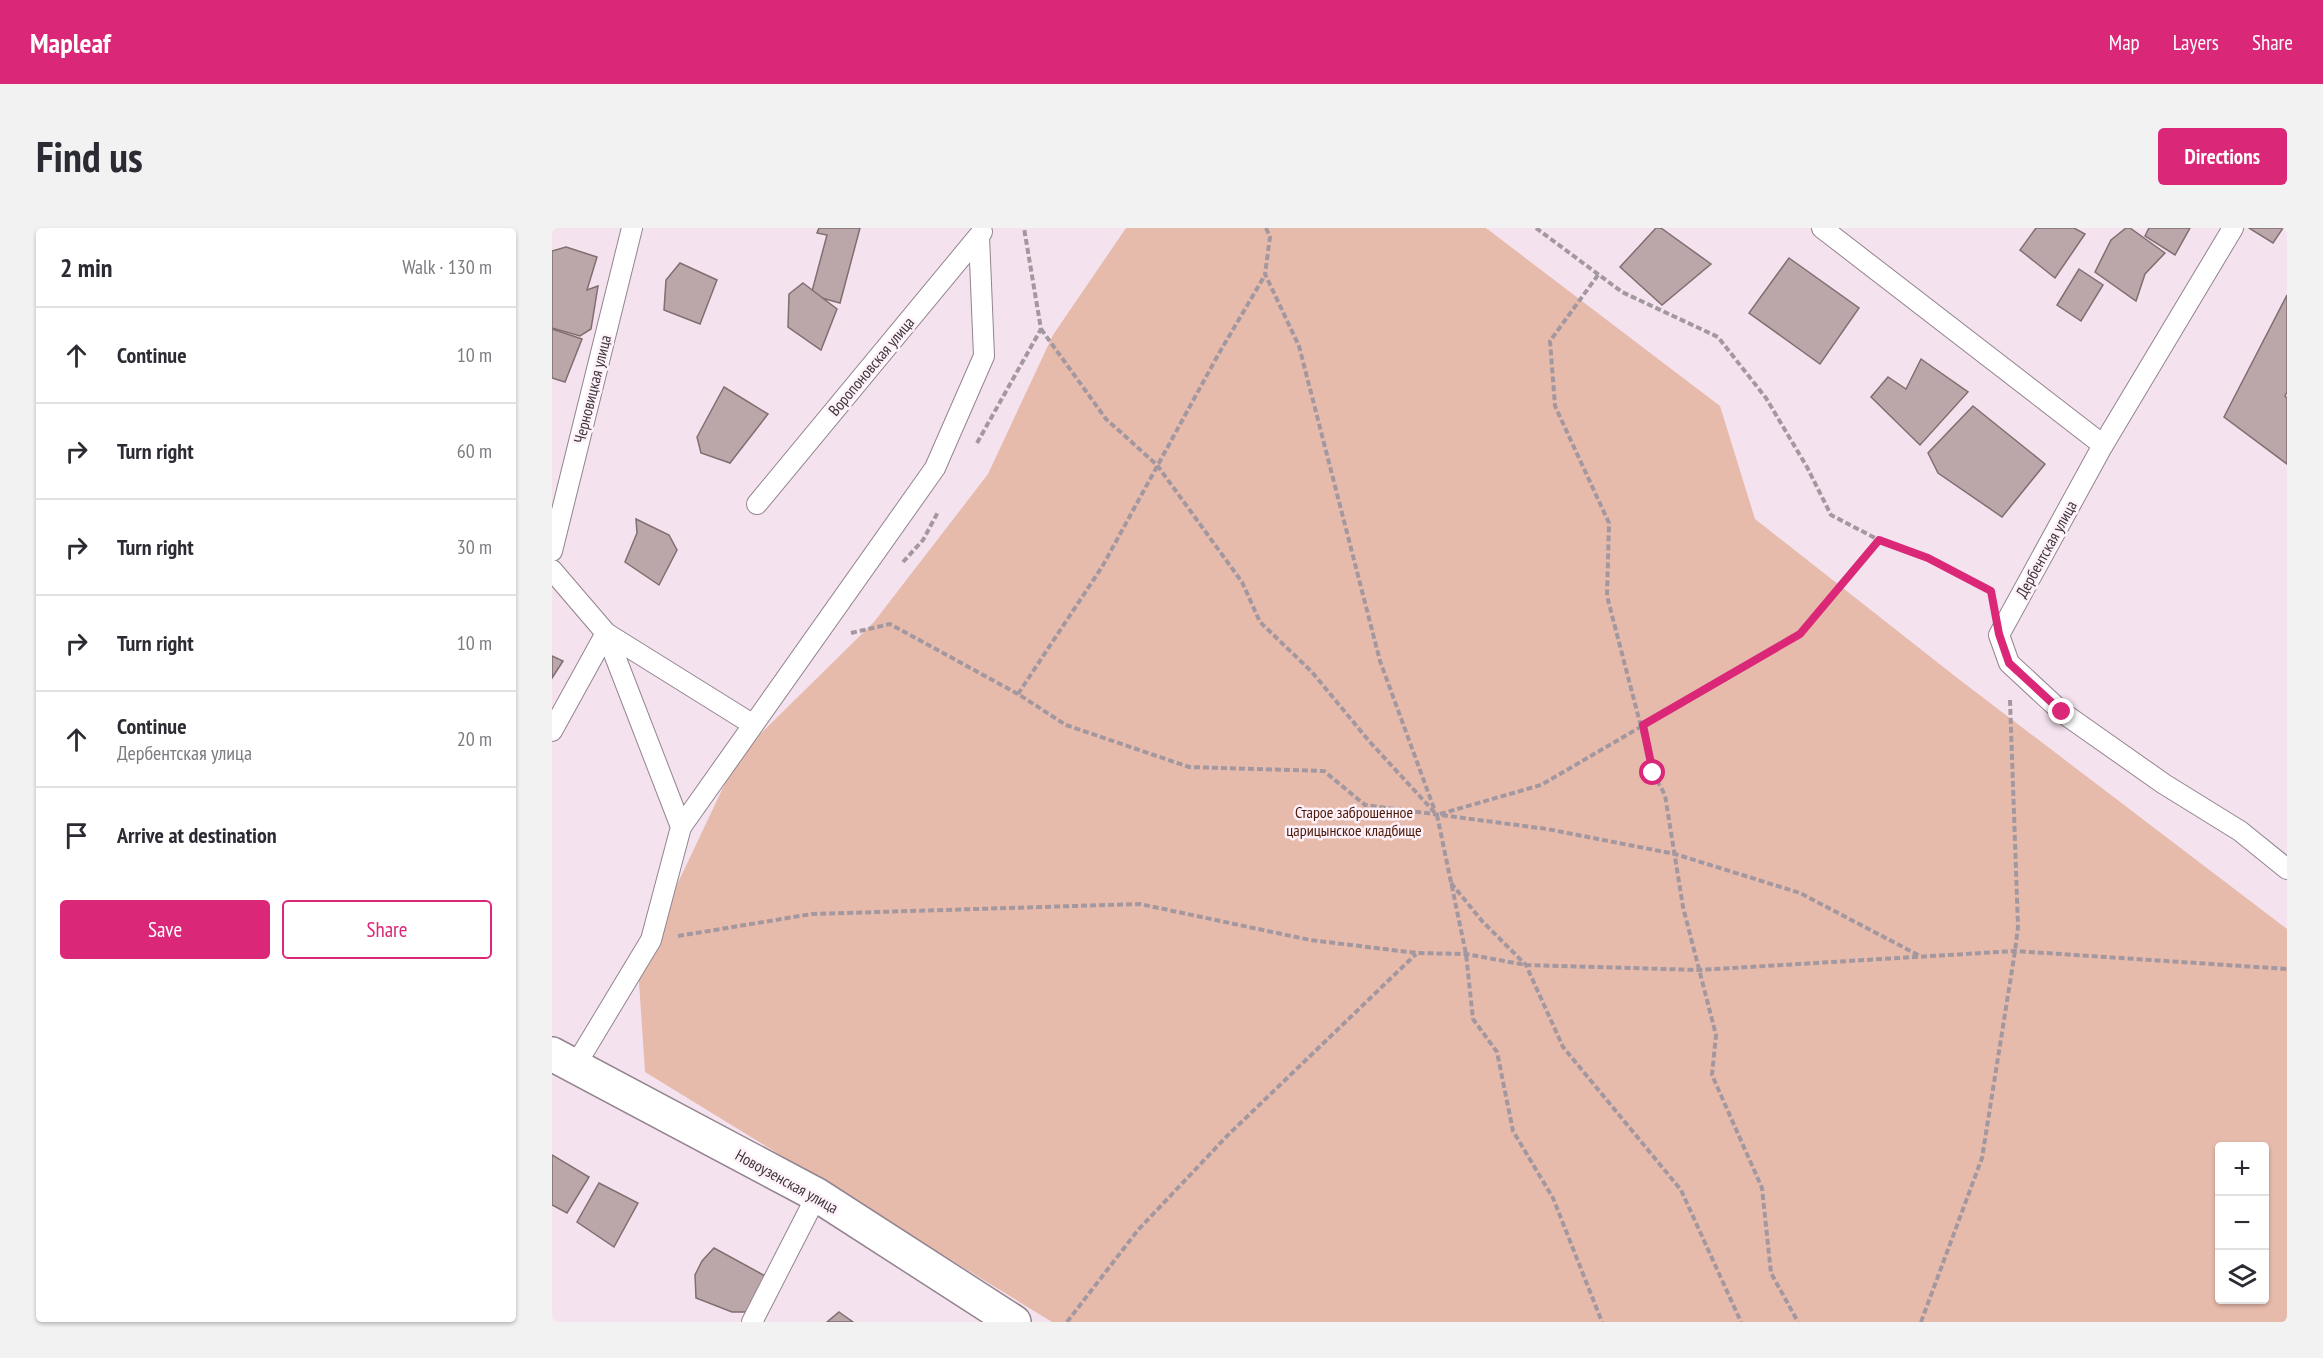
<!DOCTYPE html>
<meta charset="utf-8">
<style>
:root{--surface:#fff;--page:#f2f2f3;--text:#2b2b33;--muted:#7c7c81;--line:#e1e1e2;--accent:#db2777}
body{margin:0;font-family:"PT Sans Narrow",sans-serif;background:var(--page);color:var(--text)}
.controls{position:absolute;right:18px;bottom:18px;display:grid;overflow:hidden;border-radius:6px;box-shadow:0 2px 4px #0004}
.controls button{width:54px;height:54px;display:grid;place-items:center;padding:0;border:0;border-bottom:2px solid var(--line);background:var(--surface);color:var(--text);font:30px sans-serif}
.stop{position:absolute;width:18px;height:18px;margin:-14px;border:4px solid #db2777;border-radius:50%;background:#fff}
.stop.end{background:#db2777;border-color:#fff;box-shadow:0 2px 6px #0008}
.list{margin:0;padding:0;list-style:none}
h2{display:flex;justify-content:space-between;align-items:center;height:78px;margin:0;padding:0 24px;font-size:26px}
h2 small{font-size:20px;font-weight:400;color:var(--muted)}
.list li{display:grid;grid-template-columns:39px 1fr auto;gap:18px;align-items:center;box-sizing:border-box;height:96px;padding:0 24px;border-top:2px solid var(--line)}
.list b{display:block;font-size:22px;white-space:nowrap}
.list p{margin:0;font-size:20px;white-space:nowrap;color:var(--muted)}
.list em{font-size:20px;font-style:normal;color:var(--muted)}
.actions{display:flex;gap:12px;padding:18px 24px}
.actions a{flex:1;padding:14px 0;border:2px solid var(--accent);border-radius:6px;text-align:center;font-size:21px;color:var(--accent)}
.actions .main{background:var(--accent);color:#fff}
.icon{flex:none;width:33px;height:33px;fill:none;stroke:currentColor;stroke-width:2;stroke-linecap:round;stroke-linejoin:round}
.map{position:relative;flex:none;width:1735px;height:1094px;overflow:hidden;border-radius:6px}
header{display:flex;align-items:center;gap:36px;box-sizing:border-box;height:84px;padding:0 30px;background:var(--accent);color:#fff}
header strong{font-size:28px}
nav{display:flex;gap:33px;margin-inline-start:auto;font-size:21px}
.intro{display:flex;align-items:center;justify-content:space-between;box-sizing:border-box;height:144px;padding:0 36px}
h1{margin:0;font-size:42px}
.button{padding:15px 27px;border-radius:6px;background:var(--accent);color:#fff;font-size:21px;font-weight:700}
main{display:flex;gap:36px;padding:0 36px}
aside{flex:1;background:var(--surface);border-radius:6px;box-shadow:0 2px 4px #0004}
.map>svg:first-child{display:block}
.green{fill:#e7bbac;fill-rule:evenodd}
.building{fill:#bba6a9;stroke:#816e71;stroke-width:1.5}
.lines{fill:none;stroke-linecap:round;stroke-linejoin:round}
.lane-casing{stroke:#93848f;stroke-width:22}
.street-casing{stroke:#93848f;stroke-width:36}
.path{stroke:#a498a0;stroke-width:4;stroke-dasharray:6 3;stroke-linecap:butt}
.lane{stroke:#fff;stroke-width:20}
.street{stroke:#fff;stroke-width:33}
.route{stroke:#db2777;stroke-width:8}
.labels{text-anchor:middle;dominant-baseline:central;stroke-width:5;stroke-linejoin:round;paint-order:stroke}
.street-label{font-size:16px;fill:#3d373b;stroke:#fff1fa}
.park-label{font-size:16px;fill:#4a1a07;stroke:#fff1fa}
</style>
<header>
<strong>Mapleaf</strong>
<nav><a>Map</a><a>Layers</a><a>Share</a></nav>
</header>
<div class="intro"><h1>Find us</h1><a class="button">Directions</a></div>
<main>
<aside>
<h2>2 min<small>Walk · 130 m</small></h2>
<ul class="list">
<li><svg class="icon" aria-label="ahead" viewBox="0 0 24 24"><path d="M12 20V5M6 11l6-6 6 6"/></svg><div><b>Continue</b></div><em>10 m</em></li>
<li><svg class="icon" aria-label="right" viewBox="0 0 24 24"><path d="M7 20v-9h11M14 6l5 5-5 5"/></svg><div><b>Turn right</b></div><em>60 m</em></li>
<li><svg class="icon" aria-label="right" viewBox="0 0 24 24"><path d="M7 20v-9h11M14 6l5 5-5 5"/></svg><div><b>Turn right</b></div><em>30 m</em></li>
<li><svg class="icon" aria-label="right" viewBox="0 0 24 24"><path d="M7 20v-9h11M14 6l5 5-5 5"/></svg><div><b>Turn right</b></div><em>10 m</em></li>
<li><svg class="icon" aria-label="ahead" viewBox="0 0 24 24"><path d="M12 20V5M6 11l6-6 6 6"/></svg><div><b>Continue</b><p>Дербентская улица</p></div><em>20 m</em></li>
<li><svg class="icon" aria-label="arrive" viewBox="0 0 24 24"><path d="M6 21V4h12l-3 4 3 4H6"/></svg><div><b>Arrive at destination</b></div></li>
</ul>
<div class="actions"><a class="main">Save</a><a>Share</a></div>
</aside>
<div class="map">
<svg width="1735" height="1094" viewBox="0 0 1735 1094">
<rect width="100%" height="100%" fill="#f4e2ee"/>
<!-- green -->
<path class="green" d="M574 0H934L1168 178 1203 291 1404 449 1735 701V1094H500L93 844 86 739 186 528 322 394 436 246 501 107ZM1668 918H1712V1072H1668Z"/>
<!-- building -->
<g class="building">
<polygon points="267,0 308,0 288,75 259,67 275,7 265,5"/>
<polygon points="1104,0 1109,0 1159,36 1110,77 1068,39"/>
<polygon points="1484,0 1522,0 1533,6 1503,50 1468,22"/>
<polygon points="1574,0 1578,0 1613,25 1593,46 1584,73 1543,44 1559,12"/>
<polygon points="1597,0 1638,0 1623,27 1593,8"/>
<polygon points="1697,0 1731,0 1721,15"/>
<polygon points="14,19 45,29 35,62 46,58 39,101 28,108 0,100 0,23"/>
<polygon points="1237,30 1307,80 1268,136 1197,85"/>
<polygon points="128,35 165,52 148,96 112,82 114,52"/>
<polygon points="1527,41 1551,57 1529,93 1505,77"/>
<polygon points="251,55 285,81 269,122 236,99 237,66"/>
<polygon points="1735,67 1735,164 1733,168 1735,170 1735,236 1672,189"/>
<polygon points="0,101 30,111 13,154 0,150"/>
<polygon points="1369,131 1416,164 1368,217 1319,169 1336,149 1354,161"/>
<polygon points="172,159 216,186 178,235 149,225 145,209"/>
<polygon points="1421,178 1493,236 1450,289 1386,245 1376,225"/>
<polygon points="84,291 117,307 125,322 107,357 73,334 85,305"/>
<polygon points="0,428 11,433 0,450"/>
<polygon points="0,927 37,949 15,985 0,977"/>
<polygon points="47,955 86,975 62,1019 25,994"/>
<polygon points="162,1020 217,1050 195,1084 180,1084 144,1070 143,1047 150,1033"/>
<polygon points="287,1084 301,1094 275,1094"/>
</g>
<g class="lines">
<!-- lane casing -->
<g class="lane-casing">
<g id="lane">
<polyline points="1270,0 1551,217 1447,407 1457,435 1511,485 1612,556 1688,603 1735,641"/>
<polyline points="1551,217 1681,0"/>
<polyline points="205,276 430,4"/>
<polyline points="0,323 80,0"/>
<polyline points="0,342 54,405 129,599 99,712 23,838"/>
<polyline points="0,503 54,405 200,496"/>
<polyline points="129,599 383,240 432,128 427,8"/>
<polyline points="200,1094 265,967"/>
</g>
</g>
<!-- street casing -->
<g class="street-casing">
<polyline id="street" points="0,826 265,967 462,1094"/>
</g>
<!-- path -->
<g class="path">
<polyline points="714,0 718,9 713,46 747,118 828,433 883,583"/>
<polyline points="984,0 1070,64 1166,109 1214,170 1255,239 1279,287 1327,312 1376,329 1440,364"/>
<polyline points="1046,47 998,113 1003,178 1057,295 1055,368 1101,545 1113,567 1131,679 1164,807 1160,847 1210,960 1219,1045 1246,1094"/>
<polyline points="489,101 554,191 605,237 690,354 708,394 760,444 817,513 885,587 914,726 921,791 945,824 961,903 1001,970 1050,1094"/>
<polyline points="425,215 489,101 472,0"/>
<polyline points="351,334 371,312 386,284"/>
<polyline points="299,405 338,396 466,466 514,497 637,539 772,543 813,577 995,601 1123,626 1248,665 1368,728"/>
<polyline points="466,466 550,339 666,127 713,47"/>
<polyline points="888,586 989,557 1248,406 1327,312"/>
<polyline points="899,655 930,693 974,737 1011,819 1129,962 1189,1094"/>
<polyline points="126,708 260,686 588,676 758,712 865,725 914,726 974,737 1147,742 1463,723 1735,741"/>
<polyline points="515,1094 586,1002 675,908 864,726"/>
<polyline points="1369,1094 1430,930 1463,723 1466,699 1458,472"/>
</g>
<!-- lane -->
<use href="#lane" class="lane"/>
<!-- street -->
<use href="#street" class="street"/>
</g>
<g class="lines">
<!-- route -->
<polyline class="route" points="1101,545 1091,497 1248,406 1327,312 1376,330 1439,363 1447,406 1457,435 1510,484"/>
</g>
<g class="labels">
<!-- street labels -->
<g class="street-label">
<text transform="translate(319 138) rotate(-50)">Воропоновская улица</text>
<text transform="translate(40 161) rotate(-76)">Черновицкая улица</text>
<text transform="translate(1494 321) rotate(-61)">Дербентская улица</text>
<text transform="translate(235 953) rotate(29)">Новоузенская улица</text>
</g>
<!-- park labels -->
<g class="park-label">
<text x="802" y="584">Старое заброшенное<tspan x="802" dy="18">царицынское кладбище</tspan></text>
</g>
</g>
</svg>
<div class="controls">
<button>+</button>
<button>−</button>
<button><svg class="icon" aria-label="layers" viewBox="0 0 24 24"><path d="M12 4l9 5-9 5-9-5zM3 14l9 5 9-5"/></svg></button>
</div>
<div class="stop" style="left:1101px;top:545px"></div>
<div class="stop end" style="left:1510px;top:484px"></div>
</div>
</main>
